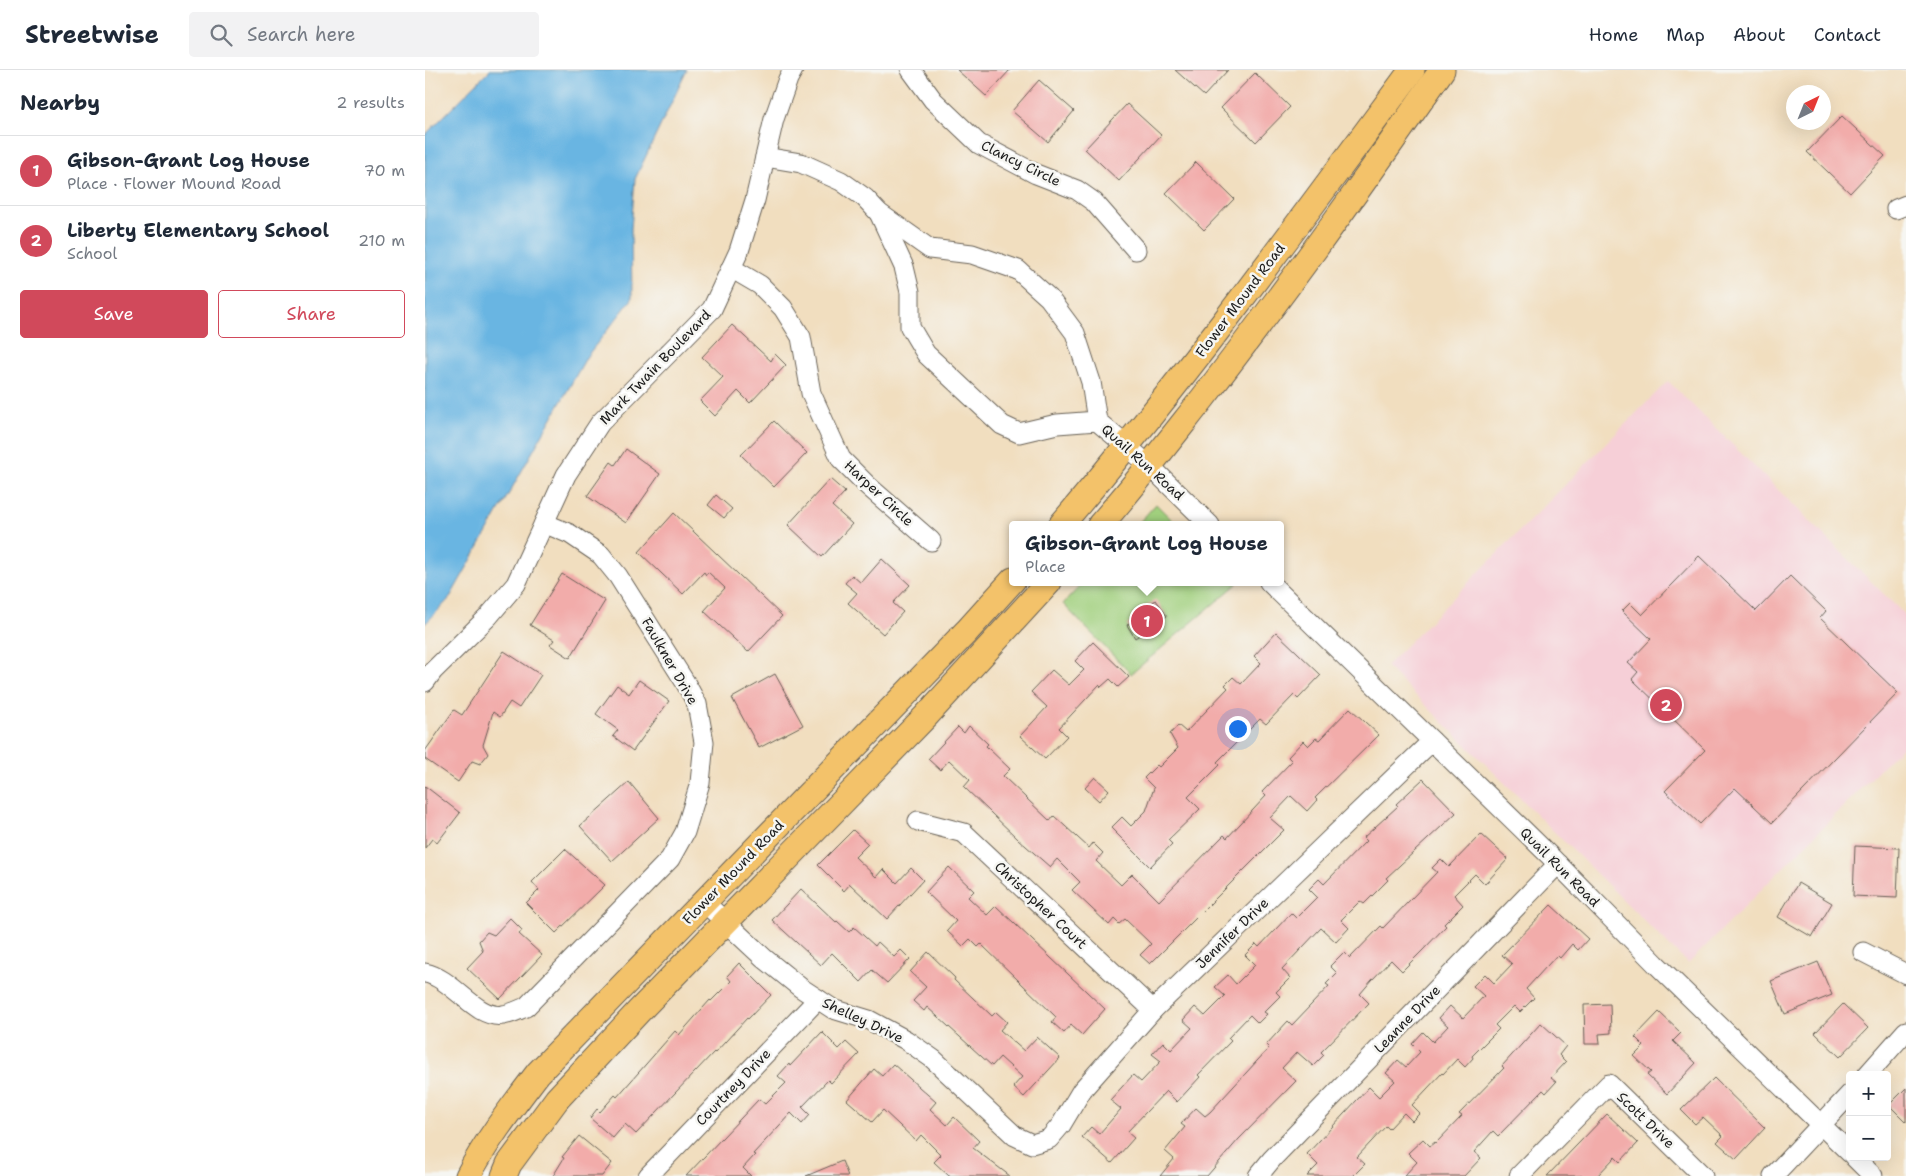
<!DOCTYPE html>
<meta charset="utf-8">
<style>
:root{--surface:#fff;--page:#f2f2f3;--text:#1f2937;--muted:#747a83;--line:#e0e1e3;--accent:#d1495b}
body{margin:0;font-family:"Shantell Sans",sans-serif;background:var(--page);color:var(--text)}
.controls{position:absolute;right:15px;bottom:15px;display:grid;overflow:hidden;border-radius:5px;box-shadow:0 5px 20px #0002}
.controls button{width:45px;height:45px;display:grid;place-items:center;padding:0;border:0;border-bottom:1px solid var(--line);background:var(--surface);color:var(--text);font:25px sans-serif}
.compass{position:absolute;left:1361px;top:15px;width:45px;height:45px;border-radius:50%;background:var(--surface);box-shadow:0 5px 20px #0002;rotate:43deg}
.you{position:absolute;left:812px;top:658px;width:18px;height:18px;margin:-12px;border:4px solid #fff;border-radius:50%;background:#1a73e8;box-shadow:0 0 0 8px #1a73e833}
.badge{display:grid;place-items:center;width:32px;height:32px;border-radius:50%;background:var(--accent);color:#fff;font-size:16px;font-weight:700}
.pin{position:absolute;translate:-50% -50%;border:2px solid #fff;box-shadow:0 1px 5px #0006}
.popup{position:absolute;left:584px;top:451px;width:275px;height:65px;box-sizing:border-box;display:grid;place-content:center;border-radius:5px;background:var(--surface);filter:drop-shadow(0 1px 4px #0005);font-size:16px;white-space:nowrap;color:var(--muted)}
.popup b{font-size:19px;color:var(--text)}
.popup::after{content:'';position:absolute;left:50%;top:100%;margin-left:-10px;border:10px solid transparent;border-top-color:var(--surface)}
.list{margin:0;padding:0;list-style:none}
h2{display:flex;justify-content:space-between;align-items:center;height:65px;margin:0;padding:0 20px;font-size:21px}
h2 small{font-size:16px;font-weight:400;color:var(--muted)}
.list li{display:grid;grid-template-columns:32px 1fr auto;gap:15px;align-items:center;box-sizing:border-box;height:70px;padding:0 20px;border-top:1px solid var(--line)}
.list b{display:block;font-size:19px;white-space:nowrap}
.list p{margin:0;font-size:16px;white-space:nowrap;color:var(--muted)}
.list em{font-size:16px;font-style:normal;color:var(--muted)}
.actions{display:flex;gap:10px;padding:15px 20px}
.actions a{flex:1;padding:11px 0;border:1px solid var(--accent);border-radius:5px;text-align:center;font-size:18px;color:var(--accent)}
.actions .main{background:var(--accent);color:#fff}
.icon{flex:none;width:28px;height:28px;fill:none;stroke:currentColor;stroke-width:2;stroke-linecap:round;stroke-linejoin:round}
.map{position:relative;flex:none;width:1481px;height:1106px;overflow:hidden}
header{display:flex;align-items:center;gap:30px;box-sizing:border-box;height:70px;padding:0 25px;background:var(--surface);border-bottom:1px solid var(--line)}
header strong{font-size:24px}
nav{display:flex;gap:28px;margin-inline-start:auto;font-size:18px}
.search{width:350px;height:45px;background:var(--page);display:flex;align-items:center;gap:12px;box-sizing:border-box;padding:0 18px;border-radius:5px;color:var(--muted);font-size:19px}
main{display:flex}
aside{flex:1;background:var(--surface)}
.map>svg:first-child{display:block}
.built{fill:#f6cfd7}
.green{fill:#a1d07e;stroke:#5e764d}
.water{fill:#69b5e2;stroke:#42687f}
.building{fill:#f2acaa}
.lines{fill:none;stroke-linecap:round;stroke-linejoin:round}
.minor-casing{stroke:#676055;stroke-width:21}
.major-casing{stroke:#676055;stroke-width:27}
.minor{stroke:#fff;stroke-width:19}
.major{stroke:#f3c26a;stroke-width:25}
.labels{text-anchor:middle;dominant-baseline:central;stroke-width:5;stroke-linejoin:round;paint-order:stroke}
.street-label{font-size:14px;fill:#1c1c1c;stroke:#f6f6f2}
</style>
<header>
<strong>Streetwise</strong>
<div class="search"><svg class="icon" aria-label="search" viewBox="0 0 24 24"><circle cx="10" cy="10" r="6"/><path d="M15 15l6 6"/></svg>Search here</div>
<nav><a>Home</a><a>Map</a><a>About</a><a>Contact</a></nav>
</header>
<main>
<aside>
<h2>Nearby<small>2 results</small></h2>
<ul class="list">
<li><span class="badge">1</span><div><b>Gibson-Grant Log House</b><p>Place · Flower Mound Road</p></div><em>70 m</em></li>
<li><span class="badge">2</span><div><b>Liberty Elementary School</b><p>School</p></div><em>210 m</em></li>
</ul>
<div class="actions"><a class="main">Save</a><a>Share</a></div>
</aside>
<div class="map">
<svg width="1481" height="1106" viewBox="0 0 1481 1106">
<rect width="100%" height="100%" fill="#f6f6f2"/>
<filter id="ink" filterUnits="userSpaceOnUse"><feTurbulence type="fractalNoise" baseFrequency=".02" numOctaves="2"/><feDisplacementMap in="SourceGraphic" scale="10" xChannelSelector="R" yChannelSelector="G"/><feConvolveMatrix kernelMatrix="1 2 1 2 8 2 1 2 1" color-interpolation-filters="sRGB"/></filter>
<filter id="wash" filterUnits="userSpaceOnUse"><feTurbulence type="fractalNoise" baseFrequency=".0096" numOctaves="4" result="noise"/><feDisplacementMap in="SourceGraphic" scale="20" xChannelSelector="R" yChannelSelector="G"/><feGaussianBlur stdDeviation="1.12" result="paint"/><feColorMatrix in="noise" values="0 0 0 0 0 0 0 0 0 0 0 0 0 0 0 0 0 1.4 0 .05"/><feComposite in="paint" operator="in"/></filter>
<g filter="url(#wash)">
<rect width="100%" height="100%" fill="#f1debf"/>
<!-- built -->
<polygon class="built" points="1243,311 1481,546 1481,673 1263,894 961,596"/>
<!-- green -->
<g class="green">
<polygon points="731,434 752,455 712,455"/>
<polygon points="659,512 811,512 812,514 706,604 638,534"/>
</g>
<!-- water -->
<polygon class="water" points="65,0 262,0 210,109 206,159 207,229 162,286 24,529 0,554 0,65"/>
<g id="blocks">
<!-- building -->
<g class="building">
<polygon points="532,0 585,0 561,26"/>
<polygon points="750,0 803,0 779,26"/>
<polygon points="830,3 865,37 831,72 796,38"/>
<polygon points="614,10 649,41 623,72 587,41"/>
<polygon points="702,34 736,65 694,111 660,79"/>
<polygon points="1417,46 1460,86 1425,123 1382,82"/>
<polygon points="771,92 809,129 779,160 741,123"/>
<polygon points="307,255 346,291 350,284 361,295 325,333 313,321 290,346 275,331 298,307 277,287"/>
<polygon points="349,351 382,383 349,417 316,385"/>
<polygon points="201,379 235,404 201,453 162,426 186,392 190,395"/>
<polygon points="405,409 420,422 407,436 427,454 397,487 363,455"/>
<polygon points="291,425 307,439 299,448 283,435"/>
<polygon points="249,443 357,546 323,582 279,541 300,518 283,502 281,505 279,502 258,524 214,482"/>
<polygon points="1274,486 1331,541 1365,506 1401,541 1395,548 1473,623 1347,753 1310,718 1275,754 1240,721 1280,680 1207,609 1213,602 1203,593 1226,569 1197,541 1205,533 1217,545"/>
<polygon points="457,489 485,515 468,533 478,542 458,564 423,533 432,523 420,513 427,505 436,513"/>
<polygon points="137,504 180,531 145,588 125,575 129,570 105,555"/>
<polygon points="731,530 742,546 710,568 702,555 723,541 721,536"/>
<polygon points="851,562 896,605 873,629 869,625 841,654 835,649 792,692 795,695 763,727 775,739 743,770 747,774 725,797 686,758 697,747 706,756 721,741 729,718 719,708 732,695 734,697 753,678 745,664 753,655 761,662 803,618 800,615 808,607 816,614 836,593 829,586"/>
<polygon points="668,572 704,607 693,617 685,609 676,617 674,615 634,658 642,666 620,689 595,666 622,637 606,622 627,600 644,615 659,600 650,591"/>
<polygon points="79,581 116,605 94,638 85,632 75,647 68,642 58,675 63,684 55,694 47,691 33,712 0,689 0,681 29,640 37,645"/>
<polygon points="350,604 378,655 334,678 307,628"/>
<polygon points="214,610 244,631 208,681 188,666 193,660 171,644 192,615 204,624"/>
<polygon points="925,638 954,665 890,728 892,730 882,741 866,726 845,748 859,760 725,894 715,885 726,874 700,849 694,854 689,849 684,855 647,820 655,812 632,789 625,797 593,769 539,717 545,710 524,690 515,700 503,689 533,657 539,663 544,656 563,674 561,676 585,699 578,706 625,751 629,746 664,778 668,773 678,783 671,791 696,815 707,804 734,831 799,765 802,768 841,726 837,722 867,691 863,687 878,671 883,676 891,668 894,670"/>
<polygon points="670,707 684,720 674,731 660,718"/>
<polygon points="998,709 1031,743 961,808 963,810 939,834 935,831 916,850 924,858 911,872 896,858 857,899 865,908 851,922 855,926 839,942 842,944 833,953 825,945 803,968 806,971 773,1005 775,1007 752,1032 741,1021 702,1062 709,1068 687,1093 657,1067 666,1057 674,1064 696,1039 685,1030 708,1005 716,1012 736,991 727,984 738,972 746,980 767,958 758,950 770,937 780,946 800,926 790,917 803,905 811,914 830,895 820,885 831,874 834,877 866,843 871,848 892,827 884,819 894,809 899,814 941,771 938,768 973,736 971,734"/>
<polygon points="204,712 234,748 187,791 155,756"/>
<polygon points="0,716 35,743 12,773 7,769 0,778"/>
<polygon points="428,760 443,774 430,787 451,807 458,799 472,813 486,798 498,810 462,849 425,814 419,821 393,795"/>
<polygon points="1056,764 1083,789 1060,814 1050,804 1029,825 1038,835 1019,854 1021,856 997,881 977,901 966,890 947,910 935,924 944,933 896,982 899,985 888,996 872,982 857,998 871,1011 814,1069 782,1106 735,1106 749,1089 740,1081 760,1057 756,1054 771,1038 780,1046 785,1042 844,978 841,975 863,951 867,955 904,916 901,914 912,903 905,896 919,882 925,888 956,856 958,858 1012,802 1007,798 1016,789 1024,797"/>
<polygon points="1430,776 1474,778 1472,828 1428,826"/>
<polygon points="140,779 180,815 131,863 101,833 114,820 107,812"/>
<polygon points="524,797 549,821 543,827 562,845 571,836 680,939 657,965 646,955 639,963 627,952 631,947 556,874 553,877 545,869 538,876 522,861 531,851 501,822"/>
<polygon points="1373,813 1407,833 1387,867 1353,847"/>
<polygon points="376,819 411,852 412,851 424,862 429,857 450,876 453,872 469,887 476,880 485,889 462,913 447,900 436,912 407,883 396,895 347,850"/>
<polygon points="1126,835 1163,869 1153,880 1147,874 1135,888 1132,885 1101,919 1109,928 1095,942 1089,936 1070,955 1074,959 1047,986 1048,988 1040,997 1032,989 1018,1004 1017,1003 987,1035 995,1043 987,1051 979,1043 964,1059 961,1056 932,1087 940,1094 928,1106 882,1106 893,1095 882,1084 944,1017 954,1027 970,1011 961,1003 973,990 981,997 995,982 987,974 998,962 1008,972 1023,956 1014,948 1025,936 1038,948 1059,926 1048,916 1060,904 1069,913 1087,894 1077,885"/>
<polygon points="85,848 97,860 94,864 117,885 75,929 42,898 58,881 54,871 62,862 69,865"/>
<polygon points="503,882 530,908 529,910 567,946 571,942 582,952 575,960 599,981 612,967 635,988 599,1027 588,1017 597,1007 575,987 567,996 502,937 499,941 488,931 501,917 485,902"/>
<polygon points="1393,892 1407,925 1360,944 1346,911"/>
<polygon points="314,893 346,925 323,949 322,948 290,983 289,982 211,1064 200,1054 188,1068 165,1048 172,1039 175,1042 190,1025 192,1027 250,961 254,965 285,930 286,931 306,911 302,906"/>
<polygon points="1185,934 1186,963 1174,964 1175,974 1160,974 1159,935"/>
<polygon points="1418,934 1443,958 1415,987 1390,963"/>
<polygon points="1234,942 1256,963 1248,971 1271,993 1242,1024 1222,1005 1226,1002 1209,986 1219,976 1210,967"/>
<polygon points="1116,953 1141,976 1134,985 1141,992 1126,1008 1131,1012 1121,1023 1118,1020 1073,1066 1068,1061 1049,1082 1056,1088 1039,1106 979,1106 992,1092 983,1083 998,1069 1005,1076 1010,1072 1011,1073 1037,1046 1034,1044 1079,998 1077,996"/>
<polygon points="397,962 414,979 421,972 434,984 406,1013 403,1010 377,1037 385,1045 377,1054 366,1043 328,1084 330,1085 318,1098 326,1106 261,1106 334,1029 340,1034 361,1013 353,1006 364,994 365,996"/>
<polygon points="468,994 511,1032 505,1039 522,1055 529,1047 554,1071 548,1078 585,1106 524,1106 509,1092 516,1085 496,1065 491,1071 458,1040 447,1052 422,1030 449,999 457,1006"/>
<polygon points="1289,1008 1340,1058 1311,1089 1292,1072 1298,1066 1278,1047 1270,1054 1256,1040"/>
<polygon points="1481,1018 1481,1052 1464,1035"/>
<polygon points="1182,1044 1213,1073 1195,1092 1190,1087 1172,1106 1122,1106"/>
<polygon points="154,1066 187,1093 177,1106 128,1106 139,1088 137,1087"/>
<polygon points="417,1091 423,1106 381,1106"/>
</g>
</g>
</g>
<g filter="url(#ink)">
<use href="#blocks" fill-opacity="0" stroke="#676055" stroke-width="1"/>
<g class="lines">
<!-- minor casing -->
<g class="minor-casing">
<g id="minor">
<polyline points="486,0 508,30 554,74 611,104 652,120 669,132 711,180"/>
<polyline points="340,87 376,93 416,111 440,128 454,143 505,179 547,184 593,200 624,228 650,263 666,312 672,351 725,396 785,455"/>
<polyline points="1471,139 1481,135"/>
<polyline points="454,143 479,197 485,222 485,257 501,284 577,355 594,363 632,354 672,351"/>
<polyline points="306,198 335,215 358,238 376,267 386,323 416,389 443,416 506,471"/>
<polyline points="844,512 1124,785 1231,894 1425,1083"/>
<polyline points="0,612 8,601 63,547 91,514 141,405 175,353 287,239 314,181 330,130 349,49 363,9 368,0"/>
<polyline points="493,751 539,763 728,940"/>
<polyline points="279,832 340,889 376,918 408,939 444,950 481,970 508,989 590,1066 607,1074 624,1069 636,1055 657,1020 728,940 1007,671"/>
<polyline points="1438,882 1481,904"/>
<path d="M0 903C28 908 51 950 78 945 86 944 93 940 101 937L245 789 260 762 275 713 279 672 272 634 260 612 193 506 176 485 145 464 119 453"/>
<polyline points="1442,1005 1481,961"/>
<polyline points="1429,1087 1448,1106"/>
<polyline points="223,1106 393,929"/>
<polyline points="833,1106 847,1089 1133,794"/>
<polyline points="1094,1106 1184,1014 1278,1106"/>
<polyline points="1348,1106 1425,1024"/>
</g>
</g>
<!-- major casing -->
<g class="major-casing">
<g id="major">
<path d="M636 455C760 309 873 154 987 0"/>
<path d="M675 455C711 414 744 371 778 328 861 221 940 111 1017 0"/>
<path d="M43 1106C62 1069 88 1036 113 1003L542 561 588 510"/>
<polyline points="79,1106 84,1094 132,1029 214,941 501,646 624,512"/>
</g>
</g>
<!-- minor -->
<use href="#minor" class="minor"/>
<!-- major -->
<use href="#major" class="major"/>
</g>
</g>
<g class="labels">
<!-- street labels -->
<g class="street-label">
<text transform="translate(596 93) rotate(26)">Clancy Circle</text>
<text transform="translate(815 230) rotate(-53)">Flower Mound Road</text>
<text transform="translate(230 297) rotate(-46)">Mark Twain Boulevard</text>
<text transform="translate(718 392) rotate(42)">Quail Run Road</text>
<text transform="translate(454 423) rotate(43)">Harper Circle</text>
<text transform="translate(245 591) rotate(60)">Faulkner Drive</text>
<text transform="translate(1135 797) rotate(45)">Quail Run Road</text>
<text transform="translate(308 802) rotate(-46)">Flower Mound Road</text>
<text transform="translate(616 835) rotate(43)">Christopher Court</text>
<text transform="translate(807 863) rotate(-44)">Jennifer Drive</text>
<text transform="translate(982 949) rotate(-46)">Leanne Drive</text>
<text transform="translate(438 950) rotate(25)">Shelley Drive</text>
<text transform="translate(308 1017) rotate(-46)">Courtney Drive</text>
<text transform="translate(1221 1050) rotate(44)">Scott Drive</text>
</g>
</g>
</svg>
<div class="controls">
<button>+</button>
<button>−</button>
</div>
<svg class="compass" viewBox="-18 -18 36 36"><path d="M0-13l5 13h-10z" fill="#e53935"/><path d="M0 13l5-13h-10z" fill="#747a83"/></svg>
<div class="you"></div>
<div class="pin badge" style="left:722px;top:551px">1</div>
<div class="popup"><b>Gibson-Grant Log House</b>Place</div>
<div class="pin badge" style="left:1241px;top:635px">2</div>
</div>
</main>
